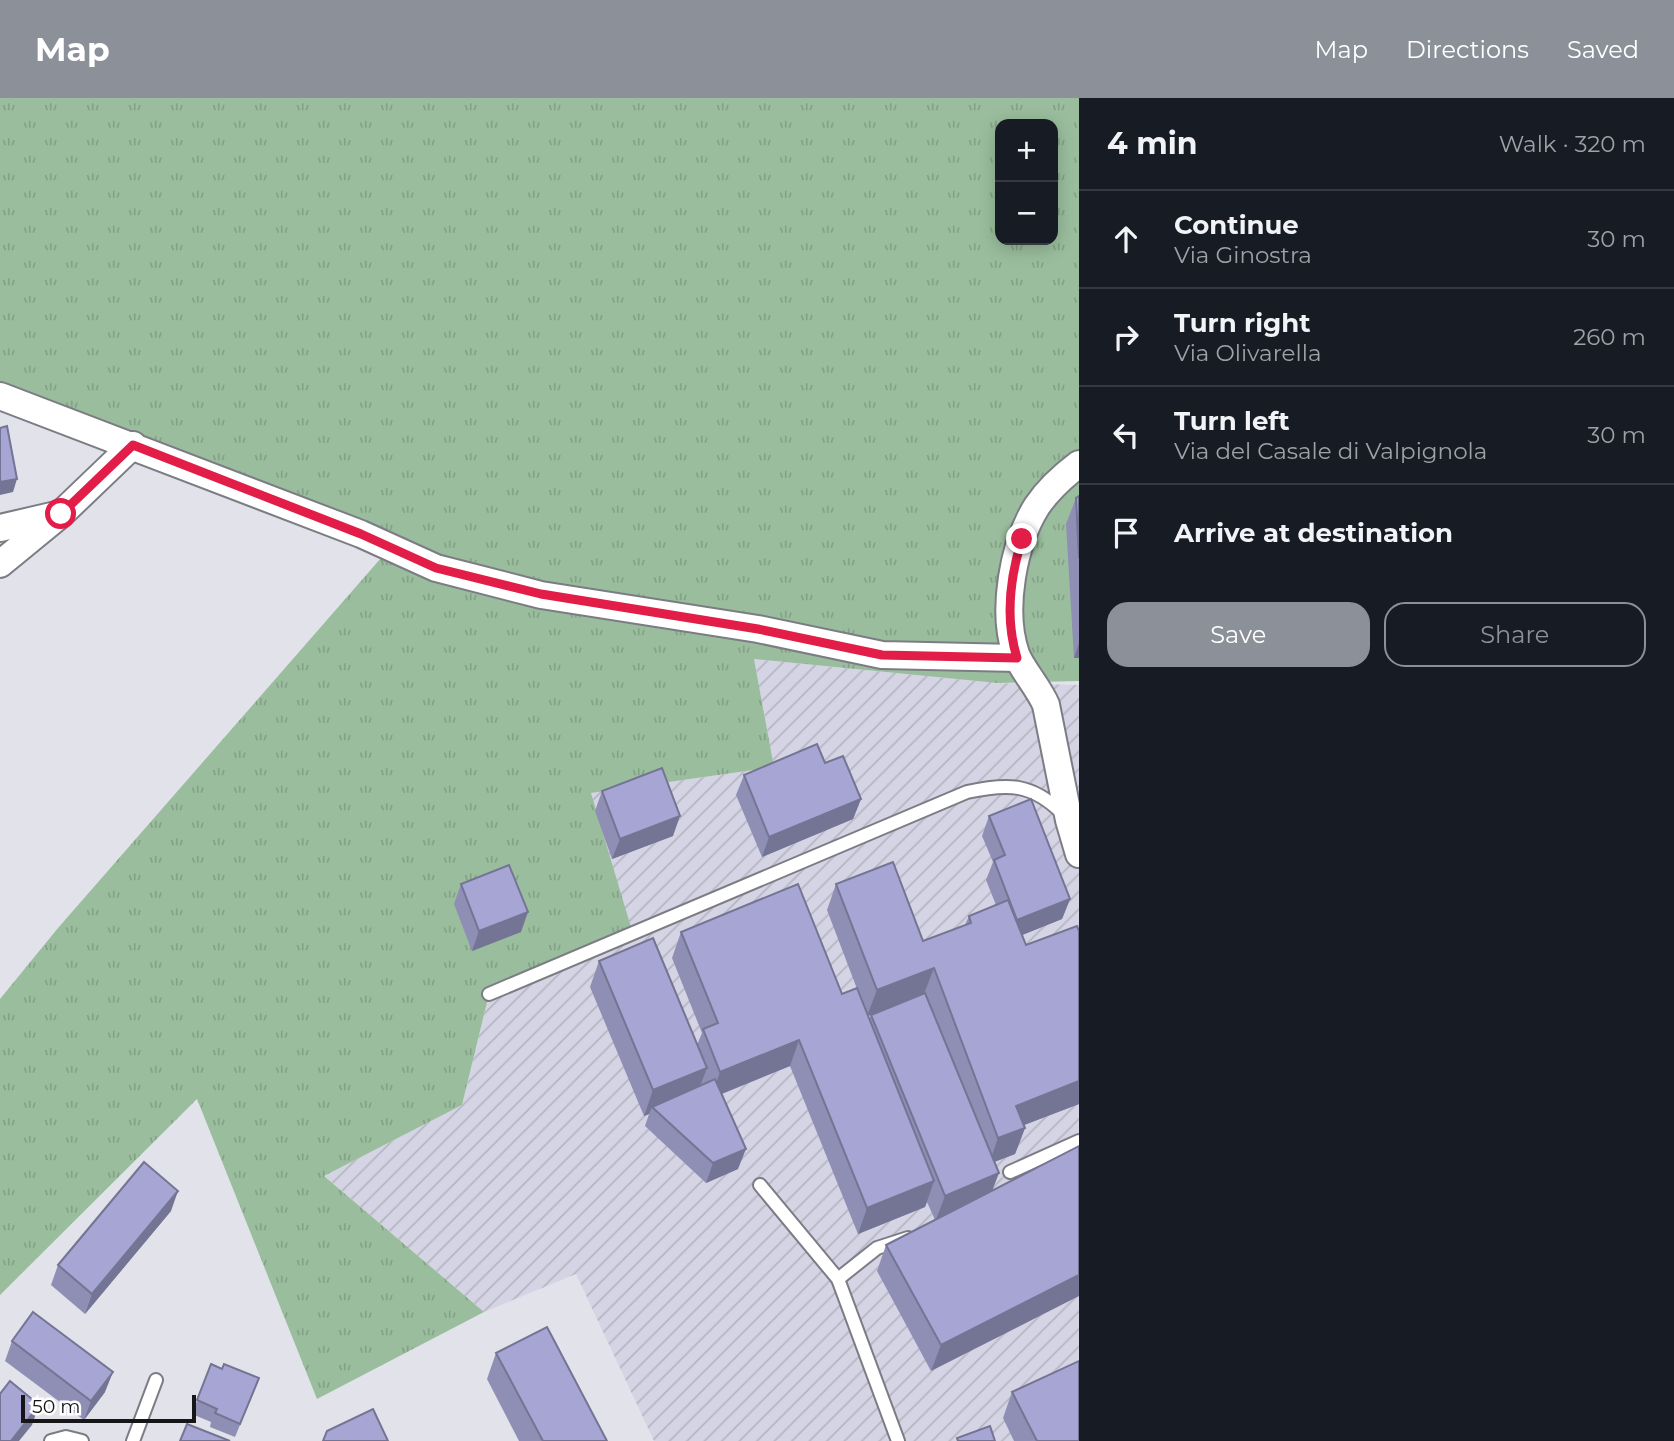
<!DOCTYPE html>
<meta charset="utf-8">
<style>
:root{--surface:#171b24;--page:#20242c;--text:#f1f3f6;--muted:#9ea1a6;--line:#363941;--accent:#8c9099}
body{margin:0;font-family:Montserrat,sans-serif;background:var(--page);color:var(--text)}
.controls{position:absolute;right:21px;top:21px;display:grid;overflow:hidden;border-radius:14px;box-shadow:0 4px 18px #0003}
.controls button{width:63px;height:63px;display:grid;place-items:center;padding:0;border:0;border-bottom:2px solid var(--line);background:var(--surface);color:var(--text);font:35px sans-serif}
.scale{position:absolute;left:21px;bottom:18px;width:175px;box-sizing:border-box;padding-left:7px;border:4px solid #161618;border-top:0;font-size:19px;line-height:24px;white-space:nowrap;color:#161618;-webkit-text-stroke:5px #fff;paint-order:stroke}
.stop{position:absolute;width:21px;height:21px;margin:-16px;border:5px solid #e11d48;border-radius:50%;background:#fff}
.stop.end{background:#e11d48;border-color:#fff;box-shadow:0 2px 7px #0008}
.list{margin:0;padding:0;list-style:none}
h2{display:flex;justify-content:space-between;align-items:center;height:91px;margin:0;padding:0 28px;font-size:30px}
h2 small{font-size:23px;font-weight:400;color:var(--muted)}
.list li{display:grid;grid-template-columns:46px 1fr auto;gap:21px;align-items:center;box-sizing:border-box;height:98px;padding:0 28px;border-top:2px solid var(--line)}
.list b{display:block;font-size:26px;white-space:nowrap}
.list p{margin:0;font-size:23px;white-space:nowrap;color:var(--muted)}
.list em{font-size:23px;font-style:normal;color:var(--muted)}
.actions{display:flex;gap:14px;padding:21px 28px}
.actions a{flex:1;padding:16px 0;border:2px solid var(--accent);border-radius:21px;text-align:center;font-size:24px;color:var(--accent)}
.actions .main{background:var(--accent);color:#fff}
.icon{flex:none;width:38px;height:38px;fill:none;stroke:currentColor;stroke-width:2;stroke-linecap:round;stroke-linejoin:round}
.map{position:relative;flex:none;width:1079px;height:1343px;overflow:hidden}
header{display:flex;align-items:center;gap:42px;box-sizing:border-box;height:98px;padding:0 35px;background:var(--accent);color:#fff}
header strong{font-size:33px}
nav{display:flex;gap:38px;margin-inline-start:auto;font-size:24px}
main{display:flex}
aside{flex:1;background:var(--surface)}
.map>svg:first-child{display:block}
.industrial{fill:url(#industrial-furrows)}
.grass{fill:url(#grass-tufts);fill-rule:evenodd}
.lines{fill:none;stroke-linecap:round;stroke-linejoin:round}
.service-casing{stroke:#7c7c84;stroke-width:16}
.minor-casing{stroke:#7c7c84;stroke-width:30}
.service{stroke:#fff;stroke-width:12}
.minor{stroke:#fff;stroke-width:26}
.wall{fill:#8f8eb5;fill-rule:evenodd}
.shaded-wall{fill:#747494}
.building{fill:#a6a5d3;stroke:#747494;stroke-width:2}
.route{stroke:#e11d48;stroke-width:9}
</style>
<header>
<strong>Map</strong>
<nav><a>Map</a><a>Directions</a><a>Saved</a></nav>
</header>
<main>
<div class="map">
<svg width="1079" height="1343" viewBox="0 0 1079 1343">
<defs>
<pattern id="industrial-furrows" width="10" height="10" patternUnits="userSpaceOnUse" patternTransform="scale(1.75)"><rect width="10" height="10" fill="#d4d4e4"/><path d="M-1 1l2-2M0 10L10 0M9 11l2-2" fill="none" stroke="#b5b5c3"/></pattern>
<pattern id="grass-tufts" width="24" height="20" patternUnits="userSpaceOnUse" patternTransform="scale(1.75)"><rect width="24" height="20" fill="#9abe9d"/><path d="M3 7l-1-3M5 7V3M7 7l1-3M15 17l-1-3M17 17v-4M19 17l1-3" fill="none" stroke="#84a386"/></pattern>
</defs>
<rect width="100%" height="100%" fill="#e2e2eb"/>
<!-- industrial -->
<polygon class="industrial" points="754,561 997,585 1079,587 1079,1343 654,1343 576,1176 484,1214 324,1078 462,1007 489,896 590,695 774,669"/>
<!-- grass -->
<path class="grass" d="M0 0H1079V583L997 585 754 561 774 669 591 695 633 836 489 896 462 1007 324 1078 484 1214 317 1301 197 1001 0 1197V901L58 830 381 460 133 347 0 298ZM1000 26H1053V142H1000Z"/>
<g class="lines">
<!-- service casing -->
<g class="service-casing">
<g id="service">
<path d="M489 896 967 694C1008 685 1032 685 1063 716"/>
<polyline points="1010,1074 1079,1043"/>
<polyline points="760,1087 838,1181 898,1343"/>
<polyline points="838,1181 877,1150 908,1140"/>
<polyline points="51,1343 66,1339 82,1343"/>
<polyline points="133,1343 156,1282"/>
</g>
</g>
<!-- minor casing -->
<g class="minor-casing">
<g id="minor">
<polyline points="0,298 361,436 436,470 541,497 758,531 882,557 1017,560"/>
<path d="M1079 366C1063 378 1048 392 1037 408 1013 446 1001 513 1016 556 1021 570 1039 590 1046 607L1069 722 1079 756"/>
<polyline points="0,430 56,417"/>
<polyline points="0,466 61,416 133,347"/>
</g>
</g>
<!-- service -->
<use href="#service" class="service"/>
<!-- minor -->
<use href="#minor" class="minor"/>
</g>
<!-- wall -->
<g class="wall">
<polygon points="1079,398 1079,560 1074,560 1066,426 1076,400"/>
<polygon points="825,665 861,701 853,721 762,759 736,697 744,677"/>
<polygon points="602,693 673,738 612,761 595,713"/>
<path d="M989 718 1070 801 1062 821 1022 837 1026 847 1079 833V1006L1023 1027 1025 1030 1015 1056 994 1064 993 1092 1079 1048 931 1273 877 1173 886 1147 935 1122 927 1104 925 1109 858 1136 790 968 722 996 738 1071 706 1085 645 1028 649 1016 644 1018 590 889 599 863 697 947 702 935 672 860 681 834 862 904 827 812 836 786 923 843 965 827 969 818 996 807 986 782 993 764 982 738ZM897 907 871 917 869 922 868 918Z"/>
<polygon points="461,786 521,834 472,853 454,806"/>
<polygon points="171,1113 85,1216 51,1187 58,1167"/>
<polygon points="12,1243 105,1294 84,1322 5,1263"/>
<polygon points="496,1255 607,1343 519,1343 487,1281"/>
<polygon points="211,1266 222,1271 254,1293 235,1339 210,1329 211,1324 192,1316"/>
<polygon points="1012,1294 1079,1343 1014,1343 1003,1320"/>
</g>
<!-- shaded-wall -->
<g class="shaded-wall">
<polygon points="17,381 13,394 0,397 0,384"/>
<polygon points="1079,545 1079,560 1074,560"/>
<polygon points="861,701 853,721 762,759 769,739"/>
<polygon points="680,718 673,738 612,761 620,741"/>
<polygon points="1070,801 1062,821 1010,842 1017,822"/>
<polygon points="528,814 521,834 472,853 479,833"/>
<polygon points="934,870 924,896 867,918 877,892"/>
<polygon points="799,942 790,968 711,1000 720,974"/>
<polygon points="707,970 697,996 652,1009 649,1016 644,1018 653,992"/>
<polygon points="1079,983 1079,1006 1006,1034 1016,1008"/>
<polygon points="1025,1030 1015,1056 989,1066 998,1040"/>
<polygon points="746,1051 738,1071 706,1085 713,1065"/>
<polygon points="999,1075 989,1101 935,1124 945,1098"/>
<polygon points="934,1083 925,1109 858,1136 867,1110"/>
<polygon points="178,1093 171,1113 85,1216 92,1196"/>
<polygon points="1079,1177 1079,1198 931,1273 941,1247"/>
<polygon points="113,1274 105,1294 84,1322 91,1303"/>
<polygon points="39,1307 32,1327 19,1343 11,1343"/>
</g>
<!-- building -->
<g class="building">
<polygon points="7,328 17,381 0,384 0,330"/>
<polygon points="1079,398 1079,460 1076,400"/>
<polygon points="817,646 825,665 843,658 861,701 769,739 744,677"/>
<polygon points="662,670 680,718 620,741 602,693"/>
<polygon points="1031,701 1070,801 1017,822 994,762 1005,757 989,718"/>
<polygon points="893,764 923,843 971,825 969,818 1008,802 1026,847 1077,828 1079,833 1079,983 1016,1008 1025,1030 998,1040 934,870 877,892 836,786"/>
<polygon points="509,767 528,814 479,833 461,786"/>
<polygon points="798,786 842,896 857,890 934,1083 867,1110 799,942 720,974 703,931 718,925 681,834"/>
<polygon points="653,840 707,970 653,992 599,863"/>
<polygon points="925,895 999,1075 945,1098 871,917"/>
<polygon points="715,981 746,1051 713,1065 652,1009"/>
<polygon points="1079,1048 1079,1177 941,1247 886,1147"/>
<polygon points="144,1064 178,1093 92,1196 58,1167"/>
<polygon points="33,1214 113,1274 91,1303 12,1243"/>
<polygon points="547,1229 607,1343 543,1343 496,1255"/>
<polygon points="1079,1263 1079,1343 1037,1343 1012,1294"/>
<polygon points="211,1266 222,1271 224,1266 259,1280 240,1326 215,1315 217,1311 197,1302"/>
<polygon points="10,1283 39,1307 11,1343 0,1343 0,1296"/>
<polygon points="373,1311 388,1343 323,1343 327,1333"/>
<polygon points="187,1326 230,1343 180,1343"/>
<polygon points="990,1328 995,1343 958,1343 957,1340"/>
</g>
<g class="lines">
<!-- route -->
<path class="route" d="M61 416 133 347 361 436 436 470 541 496 758 531 882 557 1017 560C1005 521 1010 479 1022 441"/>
</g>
</svg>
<div class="controls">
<button>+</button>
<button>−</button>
</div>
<div class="scale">50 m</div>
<div class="stop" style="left:61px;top:416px"></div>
<div class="stop end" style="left:1022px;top:441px"></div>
</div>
<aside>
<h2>4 min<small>Walk · 320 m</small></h2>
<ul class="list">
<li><svg class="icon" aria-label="ahead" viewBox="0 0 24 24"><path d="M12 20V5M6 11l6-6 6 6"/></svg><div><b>Continue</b><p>Via Ginostra</p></div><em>30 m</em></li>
<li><svg class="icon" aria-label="right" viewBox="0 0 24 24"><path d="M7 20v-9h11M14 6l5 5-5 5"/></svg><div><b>Turn right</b><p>Via Olivarella</p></div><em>260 m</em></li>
<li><svg class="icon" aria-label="left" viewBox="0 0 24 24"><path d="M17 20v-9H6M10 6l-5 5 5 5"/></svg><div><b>Turn left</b><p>Via del Casale di Valpignola</p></div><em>30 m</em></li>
<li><svg class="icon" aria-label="arrive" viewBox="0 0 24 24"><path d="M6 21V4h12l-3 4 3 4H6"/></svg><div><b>Arrive at destination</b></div></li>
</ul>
<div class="actions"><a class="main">Save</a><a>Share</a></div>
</aside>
</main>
